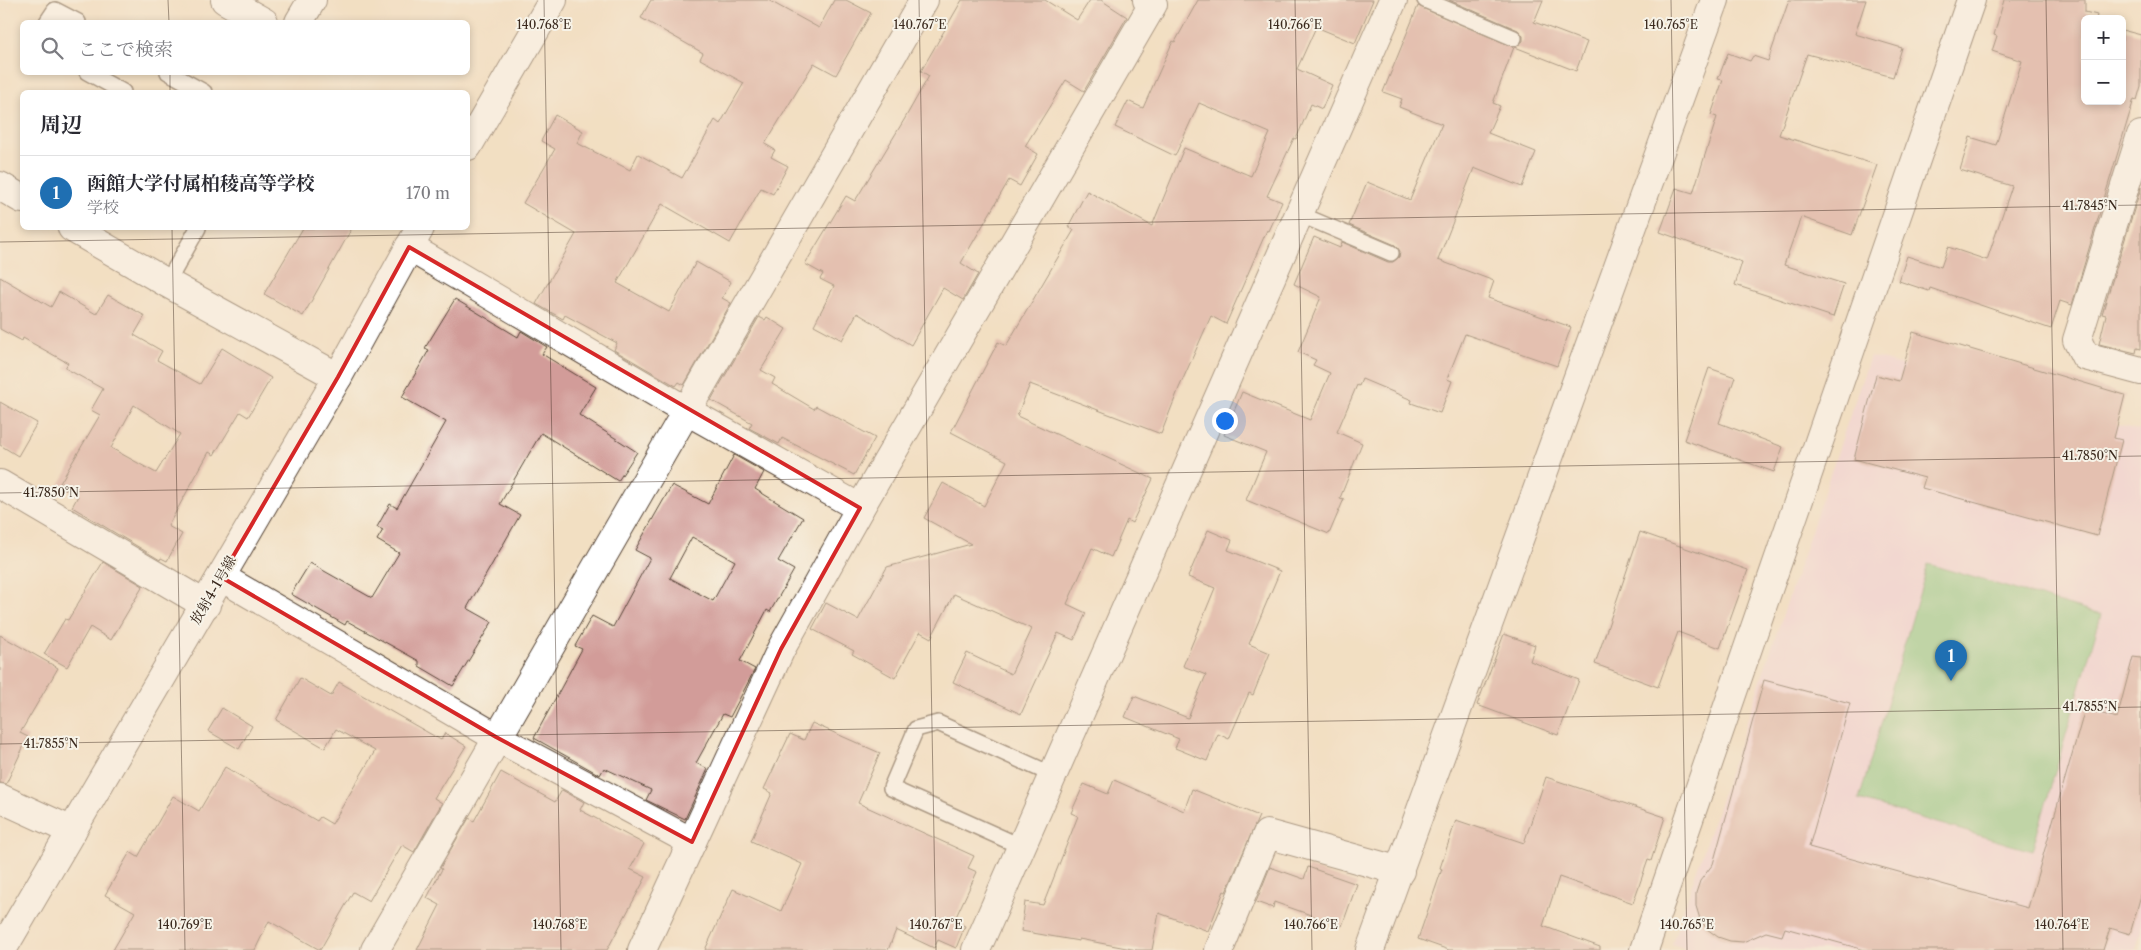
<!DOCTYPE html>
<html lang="ja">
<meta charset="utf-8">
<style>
:root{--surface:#fff;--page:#f7f7f7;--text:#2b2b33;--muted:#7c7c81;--line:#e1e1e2;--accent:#1f6fb2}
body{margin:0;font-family:"Libre Caslon Text","Noto Serif JP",serif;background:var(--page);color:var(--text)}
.controls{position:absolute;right:15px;top:15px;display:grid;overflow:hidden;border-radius:8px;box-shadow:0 2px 8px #0003}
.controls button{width:45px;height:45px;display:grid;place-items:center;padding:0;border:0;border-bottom:1px solid var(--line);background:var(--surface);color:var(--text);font:25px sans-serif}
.you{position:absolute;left:1224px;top:420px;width:18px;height:18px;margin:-12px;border:4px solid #fff;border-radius:50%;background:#1a73e8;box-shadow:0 0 0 8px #1a73e833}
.badge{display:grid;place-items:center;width:32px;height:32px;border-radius:50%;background:var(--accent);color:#fff;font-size:16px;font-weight:700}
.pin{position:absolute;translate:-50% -41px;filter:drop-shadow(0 1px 2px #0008)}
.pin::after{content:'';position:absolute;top:26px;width:18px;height:15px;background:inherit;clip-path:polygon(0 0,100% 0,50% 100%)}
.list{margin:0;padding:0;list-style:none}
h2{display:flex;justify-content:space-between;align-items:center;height:65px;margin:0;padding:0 20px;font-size:21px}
h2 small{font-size:16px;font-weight:400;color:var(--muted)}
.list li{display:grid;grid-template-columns:32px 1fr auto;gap:15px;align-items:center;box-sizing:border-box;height:75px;padding:0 20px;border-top:1px solid var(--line)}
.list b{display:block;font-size:19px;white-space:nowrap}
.list p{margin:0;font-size:16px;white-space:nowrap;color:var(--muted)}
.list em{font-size:16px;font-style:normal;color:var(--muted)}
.icon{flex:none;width:28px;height:28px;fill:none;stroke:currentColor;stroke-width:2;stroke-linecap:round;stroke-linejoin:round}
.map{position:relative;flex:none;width:2141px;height:950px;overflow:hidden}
.search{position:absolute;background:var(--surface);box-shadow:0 2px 8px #0003;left:20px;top:20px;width:450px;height:55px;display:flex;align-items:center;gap:12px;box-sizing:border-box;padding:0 18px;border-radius:8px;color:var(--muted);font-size:19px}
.panel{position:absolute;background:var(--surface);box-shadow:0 2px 8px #0003;left:20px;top:90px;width:450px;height:140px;border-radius:8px}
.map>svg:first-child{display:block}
.built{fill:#f2cfe0}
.green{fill:#83c883;stroke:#5f7950}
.building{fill:#d29c99;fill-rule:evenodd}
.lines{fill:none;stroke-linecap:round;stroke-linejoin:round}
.service-casing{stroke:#564537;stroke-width:18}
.minor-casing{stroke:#564537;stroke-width:30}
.tertiary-casing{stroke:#564537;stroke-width:30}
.service{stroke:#fff;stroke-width:15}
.minor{stroke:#fff;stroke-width:28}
.tertiary{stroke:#fff;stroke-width:28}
.marked{fill:none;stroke:#d62828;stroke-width:4;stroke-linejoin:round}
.ticks{fill:none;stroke:#3b2a1e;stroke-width:1;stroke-opacity:0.45}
.labels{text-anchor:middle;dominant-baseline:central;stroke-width:4;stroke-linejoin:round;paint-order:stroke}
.street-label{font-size:14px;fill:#3b2a1e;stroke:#f7f3e8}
.ticks-label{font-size:12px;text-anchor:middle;fill:#3b2a1e;stroke:#f7f3e8;stroke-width:4;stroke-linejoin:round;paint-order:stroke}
</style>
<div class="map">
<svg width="2141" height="950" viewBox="0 0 2141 950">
<rect width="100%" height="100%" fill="#f7f3e8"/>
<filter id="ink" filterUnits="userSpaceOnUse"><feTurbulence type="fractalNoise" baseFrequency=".02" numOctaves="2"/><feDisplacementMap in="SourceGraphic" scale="10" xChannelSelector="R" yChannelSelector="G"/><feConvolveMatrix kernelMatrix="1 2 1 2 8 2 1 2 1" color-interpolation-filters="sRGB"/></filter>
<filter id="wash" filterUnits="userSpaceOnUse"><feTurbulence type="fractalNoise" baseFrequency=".0096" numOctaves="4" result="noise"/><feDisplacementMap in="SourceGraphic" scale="20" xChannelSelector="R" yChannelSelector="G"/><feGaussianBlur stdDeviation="1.12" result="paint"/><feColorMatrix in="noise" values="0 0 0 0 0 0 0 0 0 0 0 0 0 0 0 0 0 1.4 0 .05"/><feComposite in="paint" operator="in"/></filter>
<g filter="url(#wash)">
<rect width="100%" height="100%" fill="#f2dfc2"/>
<!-- built -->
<polygon class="built" points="1870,356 2141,431 2141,930 2136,950 1691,950 1672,944"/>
<!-- green -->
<polygon class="green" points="1928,564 2101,615 2032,851 1859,800"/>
<g id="blocks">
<!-- building -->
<g class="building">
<polygon points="651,0 768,0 819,28 834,0 846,0 871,13 836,75 814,63 765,144 775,150 771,157 788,166 773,194 761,188 730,243 662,204 617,283 669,312 696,262 731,282 722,298 731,303 684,385 679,382 676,386 614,350 617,343 565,315 563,319 536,304 576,234 523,203 555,149 541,141 555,115 583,131 577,143 630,170 638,154 682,178 715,120 720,124 744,83 700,59 703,53 641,18"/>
<polygon points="962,0 1045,0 1077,20 1090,0 1101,0 1127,17 1084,91 1066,80 1025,146 1038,154 1020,186 1009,180 961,263 978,274 963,300 943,288 911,345 857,313 842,340 814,325 834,286 820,279 823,274 805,264 846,196 855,201 904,120 929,76 921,71"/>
<polygon points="1198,0 1373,0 1355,43 1316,27 1297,69 1332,85 1322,109 1311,104 1296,139 1294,138 1267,196 1282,202 1269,231 1267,230 1226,324 1211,316 1179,388 1161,434 1030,384 1017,416 1153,479 1132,523 1127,520 1111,557 1092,548 1067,604 1086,613 1074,640 1058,633 1021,714 953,682 967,653 1011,674 1032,629 954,594 931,638 920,632 895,678 852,654 854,651 812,629 826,603 858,620 887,567 971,544 924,518 943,483 984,506 1007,461 951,432 998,342 1006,346 1074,230 1068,227 1087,191 1152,226 1184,148 1251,176 1270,133 1199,103 1175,156 1115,127 1128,101 1143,108 1173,41 1175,42"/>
<polygon points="1449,0 1543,0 1534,22 1587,42 1576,71 1515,47 1523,41 1523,36 1518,30"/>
<polygon points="1789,0 1866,0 1855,34 1902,48 1893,77 1807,54 1779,135 1877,165 1852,235 1801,217 1784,265 1844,284 1833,317 1735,285 1742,262 1660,232 1676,188 1693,193 1717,117 1711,115 1723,80 1718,79 1728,53 1750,61 1753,56 1768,61"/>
<polygon points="2004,0 2085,0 2085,12 2097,15 2096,19 2085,19 2085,101 2122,101 2122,30 2141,35 2141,86 2137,100 2134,99 2072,305 2060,301 2051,329 1930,288 1929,291 1899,281 1907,256 1941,267 1948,247 1987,260 2012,186 1960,170 1970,137 1996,145 2022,61 1992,51 1997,36 1994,35"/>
<polygon points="1418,6 1514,47 1493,103 1500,106 1488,133 1536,152 1522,187 1474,168 1438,260 1494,281 1488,298 1571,327 1557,366 1465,334 1447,379 1452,381 1440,413 1411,403 1412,400 1362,379 1359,386 1357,385 1337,432 1362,443 1340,498 1344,499 1329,534 1246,500 1266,452 1224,435 1242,392 1310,420 1330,373 1313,365 1316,360 1298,352 1321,297 1294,284 1314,237 1340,248 1342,242 1388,262 1393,262 1399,257 1400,251 1395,245 1349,225 1367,182 1410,200 1442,124 1399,107 1402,99 1383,92"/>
<polygon points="2141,187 2141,349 2137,348 2136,353 2099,344 2106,315 2102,314"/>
<polygon points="303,228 352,228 303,316 264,294"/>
<path d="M0 277 51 307 59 292 96 314 108 295 145 316 134 335 162 351 157 360 200 384 222 348 271 378 248 417 240 412 214 455 209 452 168 526 182 534 167 561 161 558 160 560 72 507 78 496 59 485 100 415 91 410 103 389 65 368 68 363 23 338 22 341 0 329ZM134 405 180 434 156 473 111 448Z"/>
<polygon points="455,299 518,337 521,331 547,347 542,354 596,387 579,415 637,452 618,481 541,433 500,504 520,515 467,608 492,622 453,686 419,666 419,661 347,621 345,625 291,594 310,563 372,598 399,553 377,540 383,530 377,527 390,504 397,508 446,422 402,397 429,350 425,348"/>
<polygon points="759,317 765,320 767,317 786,329 761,370 775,378 772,384 814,409 816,406 875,438 854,475 782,438 779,444 749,428 752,423 711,400"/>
<polygon points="1913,332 2125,395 2114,438 2122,440 2097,536 1922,488 1925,478 1854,459 1876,375 1899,381"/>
<polygon points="1709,368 1735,377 1719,423 1783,447 1774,472 1684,440"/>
<polygon points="0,402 37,423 18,456 0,445"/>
<path d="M734 455 764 472 755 489 803 518 778 561 794 570 770 612 767 610 740 661 755 669 730 717 723 714 696 763 708 769 685 819 646 800 651 790 604 768 600 775 534 738 582 649 575 646 592 616 613 627 650 558 635 550 672 485 708 504ZM692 537 735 561 713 601 670 578Z"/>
<polygon points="1208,530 1232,540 1228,550 1280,571 1249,644 1270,653 1253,695 1249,693 1229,739 1218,734 1207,761 1175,748 1179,739 1125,717 1134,696 1188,718 1206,675 1183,666 1215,588 1188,577"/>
<polygon points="1640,532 1748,570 1720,648 1678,632 1658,687 1595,664"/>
<polygon points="103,562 143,586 111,640 90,627 67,667 44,654 65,619 68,620"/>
<polygon points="1504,634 1535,645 1530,661 1579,680 1558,735 1477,705"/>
<polygon points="0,635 58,668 20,733 28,737 6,784 0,783"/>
<polygon points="2133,657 2141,658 2141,895 2130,934 2110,928 2103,950 1865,950 1785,928 1782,936 1766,932 1743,942 1730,941 1718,937 1707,929 1700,919 1696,906 1696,893 1700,881 1713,864 1764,680 1850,703 1809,847 2028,908 2085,709 2117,718"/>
<polygon points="300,678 331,696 339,682 441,740 445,733 466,746 434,798 442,803 414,852 402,845 369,901 353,892 320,950 269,921 255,950 113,950 135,912 105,895 130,852 138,857 173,796 199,811 225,767 317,821 320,817 332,824 375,751 336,729 325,748 276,720"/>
<polygon points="222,708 252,726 239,749 208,731"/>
<polygon points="812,723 880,753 858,803 974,856 968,868 977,872 954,921 965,926 956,948 938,940 934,948 896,930 888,950 705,950 733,889 781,911 802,864 751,841 772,793 764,789 790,734 804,740"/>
<polygon points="501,772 555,802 562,790 584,802 580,810 644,844 630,869 646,877 607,950 417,950 440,905 427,898 442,869 440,868 469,818 474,821"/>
<polygon points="1546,777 1665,817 1651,861 1648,860 1633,903 1559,877 1543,926 1600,947 1600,950 1449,950 1418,939 1442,869 1440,868 1456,820 1524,843"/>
<polygon points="1114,780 1184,811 1192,789 1259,816 1226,892 1224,891 1208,931 1159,913 1152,950 1137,950 1079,939 1079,941 1021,931 1025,902 1043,905 1078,816 1071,813 1084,784 1108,794"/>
<polygon points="1270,867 1304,879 1308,867 1357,884 1342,926 1274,902 1273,908 1256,902"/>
</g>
</g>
</g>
<g filter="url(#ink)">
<use href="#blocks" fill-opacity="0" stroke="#564537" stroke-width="1"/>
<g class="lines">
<!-- service casing -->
<g class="service-casing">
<g id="service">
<polyline points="1425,0 1514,38"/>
<polyline points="47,22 55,10 78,22"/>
<polyline points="87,72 123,92"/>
<polyline points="168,72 204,92"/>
<polyline points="1299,214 1391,253"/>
<polyline points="167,283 198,228"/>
<polyline points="1022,847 891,788 916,729 938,723 1053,775"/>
</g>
</g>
<!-- minor casing -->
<g class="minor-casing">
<g id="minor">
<polyline points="225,0 264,22"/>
<polyline points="299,22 312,0"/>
<polyline points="2141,135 2077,340 2085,356 2141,371"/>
<polyline points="409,247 687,411 860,508"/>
<polyline points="0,484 206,605"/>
<polyline points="221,577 496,737 692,842"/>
<polyline points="0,798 72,831"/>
<polyline points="375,950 924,0"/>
<polyline points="642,950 781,649 860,508 1153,4 1147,0"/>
<polyline points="976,950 1393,0"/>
<polyline points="1219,950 1267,834 1400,871"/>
<polyline points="1370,950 1715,0"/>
</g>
</g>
<!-- tertiary casing -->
<g class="tertiary-casing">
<g id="tertiary">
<polyline points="468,146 553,0"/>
<polyline points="0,186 22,199"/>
<polyline points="72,228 167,283 338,377"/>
<polyline points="2,950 338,377 420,228"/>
<polyline points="1644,950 1971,0"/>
</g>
</g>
<!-- service -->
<use href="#service" class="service"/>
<!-- minor -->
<use href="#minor" class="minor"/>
<!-- tertiary -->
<use href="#tertiary" class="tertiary"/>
</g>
</g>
<!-- marked area -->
<path d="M0 0H2141V950H0ZM409 247 860 508 781 649 692 842 496 737 221 577 338 377Z" fill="#f2dfc2" fill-opacity=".55" fill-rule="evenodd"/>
<path class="marked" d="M409 247 860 508 781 649 692 842 496 737 221 577 338 377Z"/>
<!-- ticks -->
<path class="ticks" d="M168 0 169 22M544 0 561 950M919 0 936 950M1295 0 1312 950M1671 0 1687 950M2046 0 2063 950M170 72V92M172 228 185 950M0 242 2141 205M0 493 2141 456M0 744 2141 707"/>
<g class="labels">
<!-- street labels -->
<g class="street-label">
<text transform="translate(213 590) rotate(-60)">放射4-1号線</text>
</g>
</g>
<g class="ticks-label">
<text x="544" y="29">140.768°E</text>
<text x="920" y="29">140.767°E</text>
<text x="1295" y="29">140.766°E</text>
<text x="1671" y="29">140.765°E</text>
<text x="2090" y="210">41.7845°N</text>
<text x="2090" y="460">41.7850°N</text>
<text x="51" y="497">41.7850°N</text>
<text x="2090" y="711">41.7855°N</text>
<text x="51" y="748">41.7855°N</text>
<text x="185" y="929">140.769°E</text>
<text x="560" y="929">140.768°E</text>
<text x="936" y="929">140.767°E</text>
<text x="1311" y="929">140.766°E</text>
<text x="1687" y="929">140.765°E</text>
<text x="2062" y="929">140.764°E</text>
</g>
</svg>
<div class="controls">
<button>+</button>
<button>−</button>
</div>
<div class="you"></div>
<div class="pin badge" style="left:1951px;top:681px">1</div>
<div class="search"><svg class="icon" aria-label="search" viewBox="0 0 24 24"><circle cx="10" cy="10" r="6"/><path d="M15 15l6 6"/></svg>ここで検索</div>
<section class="panel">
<h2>周辺<small></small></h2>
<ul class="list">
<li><span class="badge">1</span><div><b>函館大学付属柏稜高等学校</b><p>学校</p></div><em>170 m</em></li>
</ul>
</section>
</div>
